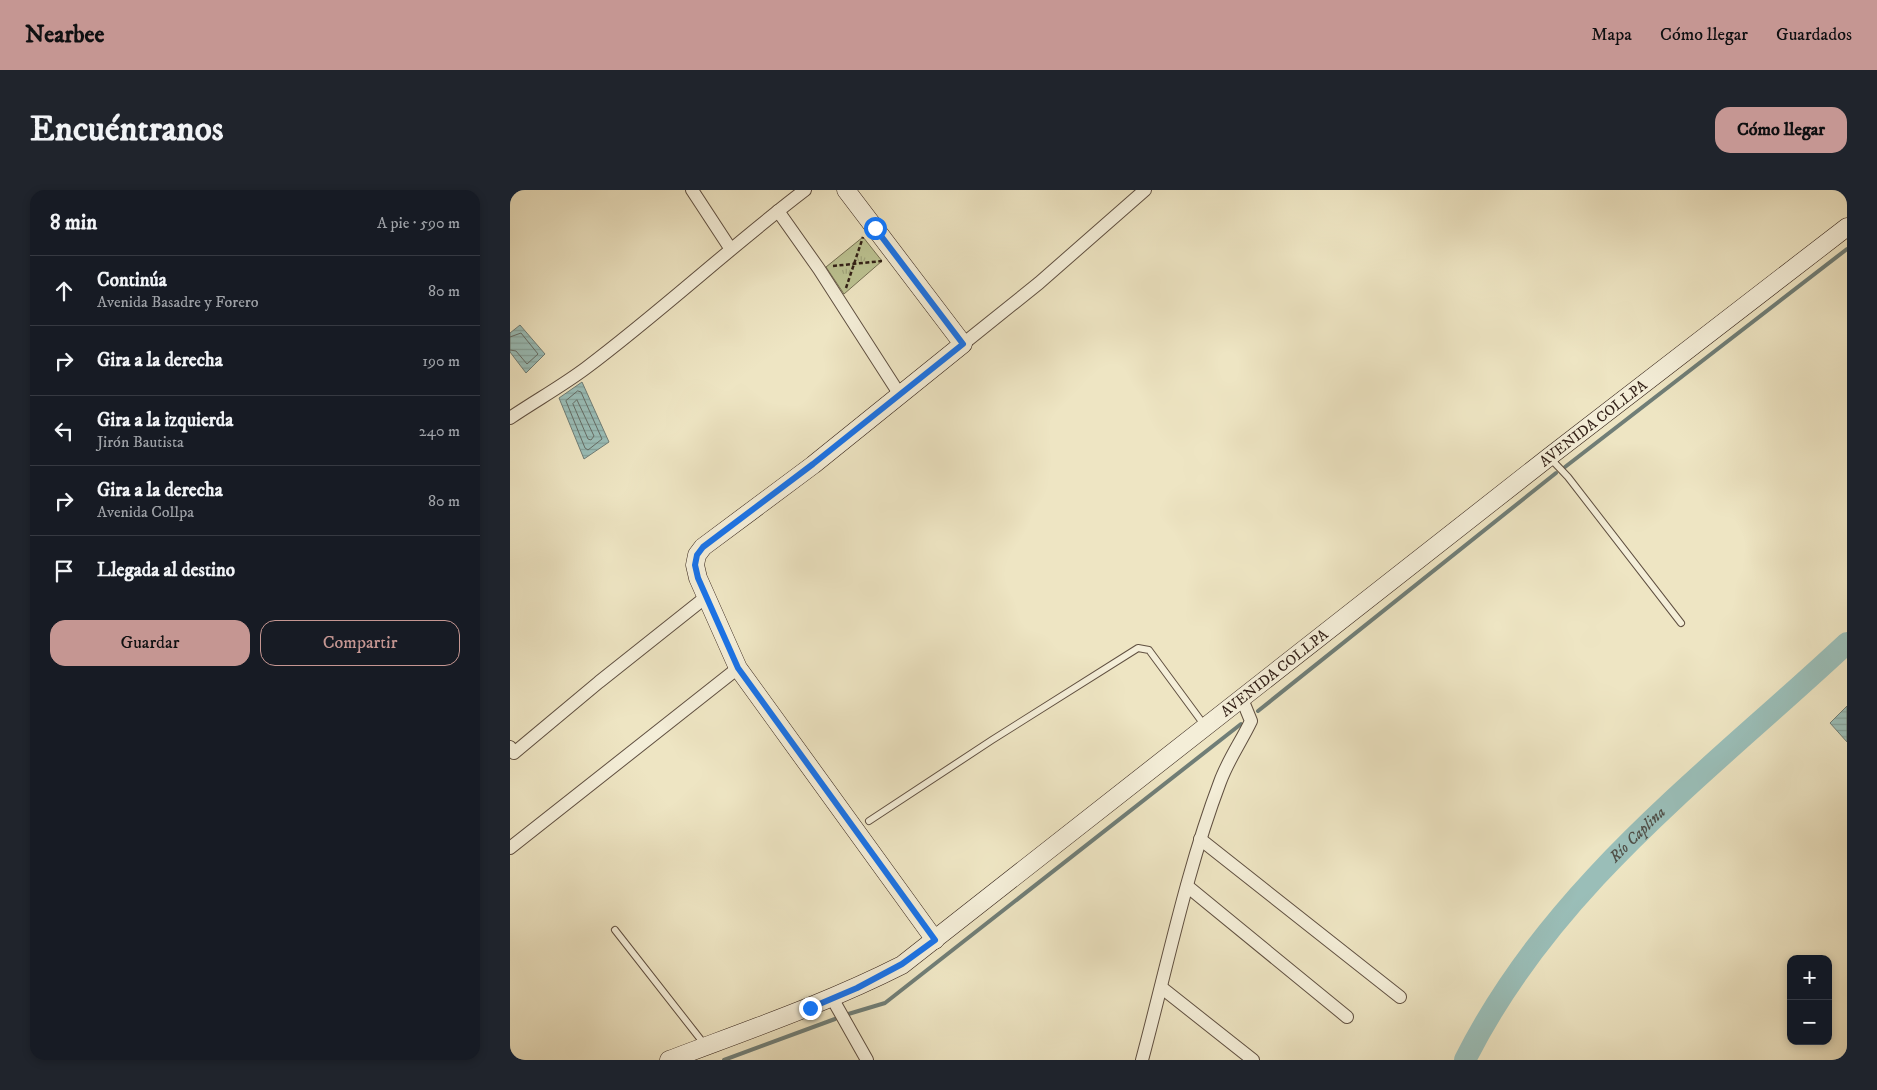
<!DOCTYPE html>
<html lang="es">
<meta charset="utf-8">
<style>
:root{--surface:#171b24;--page:#20242c;--text:#f1f3f6;--muted:#9ea1a6;--line:#363941;--accent:#c59692}
body{margin:0;font-family:"IM FELL DW Pica",serif;background:var(--page);color:var(--text)}
.controls{position:absolute;right:15px;bottom:15px;display:grid;overflow:hidden;border-radius:10px;box-shadow:0 2px 8px #0003}
.controls button{width:45px;height:45px;display:grid;place-items:center;padding:0;border:0;border-bottom:1px solid var(--line);background:var(--surface);color:var(--text);font:25px sans-serif}
.stop{position:absolute;width:15px;height:15px;margin:-11px;border:4px solid #1a73e8;border-radius:50%;background:#fff}
.stop.end{background:#1a73e8;border-color:#fff;box-shadow:0 1px 5px #0008}
.list{margin:0;padding:0;list-style:none}
h2{display:flex;justify-content:space-between;align-items:center;height:65px;margin:0;padding:0 20px;font-size:21px}
h2 small{font-size:16px;font-weight:400;color:var(--muted)}
.list li{display:grid;grid-template-columns:32px 1fr auto;gap:15px;align-items:center;box-sizing:border-box;height:70px;padding:0 20px;border-top:1px solid var(--line)}
.list b{display:block;font-size:19px;white-space:nowrap}
.list p{margin:0;font-size:16px;white-space:nowrap;color:var(--muted)}
.list em{font-size:16px;font-style:normal;color:var(--muted)}
.actions{display:flex;gap:10px;padding:15px 20px}
.actions a{flex:1;padding:11px 0;border:1px solid var(--accent);border-radius:15px;text-align:center;font-size:18px;color:var(--accent)}
.actions .main{background:var(--accent);color:#111}
.icon{flex:none;width:28px;height:28px;fill:none;stroke:currentColor;stroke-width:2;stroke-linecap:round;stroke-linejoin:round}
.map{position:relative;flex:none;width:1337px;height:870px;overflow:hidden;border-radius:15px}
header{display:flex;align-items:center;gap:30px;box-sizing:border-box;height:70px;padding:0 25px;background:var(--accent);color:#111}
header strong{font-size:24px}
nav{display:flex;gap:28px;margin-inline-start:auto;font-size:18px}
.intro{display:flex;align-items:center;justify-content:space-between;box-sizing:border-box;height:120px;padding:0 30px}
h1{margin:0;font-size:35px}
.button{padding:12px 22px;border-radius:15px;background:var(--accent);color:#111;font-size:18px;font-weight:700}
main{display:flex;gap:30px;padding:0 30px}
aside{flex:1;background:var(--surface);border-radius:15px;box-shadow:0 2px 8px #0003}
.map>svg:first-child{display:block}
.park{fill:url(#park-tufts);stroke:#767154}
.water{fill:url(#water-rules);stroke:#707e77}
.lines{fill:none;stroke-linecap:round;stroke-linejoin:round}
.shore{stroke:#666e67;stroke-width:1}
.stream{stroke:#707e77;stroke-width:4}
.river{stroke:#9abeb8;stroke-width:22}
.lane-casing{stroke:#605041;stroke-width:8}
.street-casing{stroke:#605041;stroke-width:14}
.secondary-casing{stroke:#311f16;stroke-width:19}
.path{stroke:#311f16;stroke-width:2.5;stroke-dasharray:4 2.5;stroke-linecap:butt}
.lane{stroke:#f4eed8;stroke-width:6}
.street{stroke:#f4eed8;stroke-width:12}
.secondary{stroke:#f4eed8;stroke-width:18}
.route{stroke:#1a73e8;stroke-width:6}
.labels{text-anchor:middle;dominant-baseline:central;stroke-width:4.5;stroke-linejoin:round;paint-order:stroke}
.street-label{font-size:15px;fill:#311f16;stroke:#f4eed8}
.water-label{font-size:16px;font-style:italic;fill:#504f47;stroke:#f4eed8}
</style>
<header>
<strong>Nearbee</strong>
<nav><a>Mapa</a><a>Cómo llegar</a><a>Guardados</a></nav>
</header>
<div class="intro"><h1>Encuéntranos</h1><a class="button">Cómo llegar</a></div>
<main>
<aside>
<h2>8 min<small>A pie · 590 m</small></h2>
<ul class="list">
<li><svg class="icon" aria-label="ahead" viewBox="0 0 24 24"><path d="M12 20V5M6 11l6-6 6 6"/></svg><div><b>Continúa</b><p>Avenida Basadre y Forero</p></div><em>80 m</em></li>
<li><svg class="icon" aria-label="right" viewBox="0 0 24 24"><path d="M7 20v-9h11M14 6l5 5-5 5"/></svg><div><b>Gira a la derecha</b></div><em>190 m</em></li>
<li><svg class="icon" aria-label="left" viewBox="0 0 24 24"><path d="M17 20v-9H6M10 6l-5 5 5 5"/></svg><div><b>Gira a la izquierda</b><p>Jirón Bautista</p></div><em>240 m</em></li>
<li><svg class="icon" aria-label="right" viewBox="0 0 24 24"><path d="M7 20v-9h11M14 6l5 5-5 5"/></svg><div><b>Gira a la derecha</b><p>Avenida Collpa</p></div><em>80 m</em></li>
<li><svg class="icon" aria-label="arrive" viewBox="0 0 24 24"><path d="M6 21V4h12l-3 4 3 4H6"/></svg><div><b>Llegada al destino</b></div></li>
</ul>
<div class="actions"><a class="main">Guardar</a><a>Compartir</a></div>
</aside>
<div class="map">
<svg width="1337" height="870" viewBox="0 0 1337 870">
<defs>
<pattern id="park-tufts" width="24" height="20" patternUnits="userSpaceOnUse" patternTransform="scale(1.25)"><rect width="24" height="20" fill="#bcc392"/><path d="M3 7l-1-3M5 7V3M7 7l1-3M15 17l-1-3M17 17v-4M19 17l1-3" fill="none" stroke="#a2a77d"/></pattern>
<pattern id="water-rules" width="6" height="5" patternUnits="userSpaceOnUse" patternTransform="scale(1.25)"><rect width="6" height="5" fill="#9abeb8"/><path d="M0 2.5h6" fill="none" stroke="#85a39d"/></pattern>
</defs>
<rect width="100%" height="100%" fill="#eee5c3"/>
<filter id="stains"><feTurbulence type="fractalNoise" baseFrequency=".004" numOctaves="4"/><feColorMatrix values="0 0 0 0 .2 0 0 0 0 .09 0 0 0 0 .02 0 0 0 .5 -.17"/></filter>
<radialGradient id="worn" r=".72"><stop offset=".6" stop-color="#630" stop-opacity="0"/><stop offset="1" stop-color="#630" stop-opacity=".3"/></radialGradient>
<!-- park -->
<polygon class="park" points="353,47 372,71 334,104 316,77"/>
<!-- water -->
<g class="water">
<polygon points="10,135 35,164 16,183 0,162 0,143"/>
<polygon points="72,192 99,252 74,269 49,208"/>
<polygon points="1337,516 1337,552 1320,533"/>
</g>
<g class="lines">
<!-- shore -->
<g class="shore">
<polyline points="0,147 11,143 28,164 17,174 6,161 0,160"/>
<polygon points="68,201 71,202 92,249 78,260 75,258 56,211"/>
<polygon points="67,210 84,246 81,250 78,249 63,214"/>
</g>
<!-- stream -->
<g class="stream">
<polyline points="1055,277 1337,59"/>
<polyline points="748,521 1046,283"/>
<polyline points="335,825 375,813 731,534"/>
<polyline points="214,870 325,829"/>
</g>
<!-- river -->
<path class="river" id="s1" d="M955 870C1042 696 1198 583 1337 453"/>
<!-- lane casing -->
<g class="lane-casing">
<g id="lane">
<polyline points="1040,268 1058,287 1171,433"/>
<polyline points="359,631 482,550 628,458 639,460 695,536"/>
<polyline points="105,740 195,855"/>
</g>
</g>
<!-- street casing -->
<g class="street-casing">
<g id="street">
<polyline points="182,0 220,58"/>
<polyline points="268,21 309,79 390,205"/>
<polyline points="453,154 529,93 635,0"/>
<path d="M0 228C25 211 52 196 76 178 152 121 220 57 295 0"/>
<polyline points="0,557 4,563 89,492 196,407"/>
<polyline points="690,649 890,807"/>
<polyline points="0,658 228,478"/>
<polyline points="677,696 837,827"/>
<polyline points="652,798 743,870"/>
<polyline points="322,808 357,870"/>
<path d="M632 870C657 777 676 682 710 592 718 570 731 552 741 531L732 509"/>
</g>
</g>
<!-- secondary casing -->
<g class="secondary-casing">
<g id="secondary">
<polyline points="336,0 453,154 303,275 193,357 187,365 185,375 188,388 228,478 425,750"/>
<path id="s2" d="M159 870C238 840 317 813 392 775L1039 267 1337 37"/>
</g>
</g>
<!-- path -->
<g class="path">
<polyline points="323,76 372,71"/>
<polyline points="336,98 353,47"/>
</g>
<!-- lane -->
<use href="#lane" class="lane"/>
<!-- street -->
<use href="#street" class="street"/>
<!-- secondary -->
<use href="#secondary" class="secondary"/>
</g>
<g class="lines">
<!-- route -->
<polyline class="route" points="300,818 347,798 392,774 425,750 228,478 188,388 185,375 187,365 193,357 303,274 453,154 365,38"/>
</g>
<g class="labels">
<!-- street labels -->
<g class="street-label">
<text stroke="none"><textPath href="#s2" startOffset="1130">AVENIDA COLLPA</textPath></text>
<text stroke="none"><textPath href="#s2" startOffset="725">AVENIDA COLLPA</textPath></text>
</g>
<!-- water labels -->
<g class="water-label">
<text stroke="none"><textPath href="#s1" startOffset="285">Río Caplina</textPath></text>
</g>
</g>
<rect width="100%" height="100%" filter="url(#stains)"/>
<rect width="100%" height="100%" fill="url(#worn)"/>
</svg>
<div class="controls">
<button>+</button>
<button>−</button>
</div>
<div class="stop" style="left:365px;top:38px"></div>
<div class="stop end" style="left:300px;top:818px"></div>
</div>
</main>
